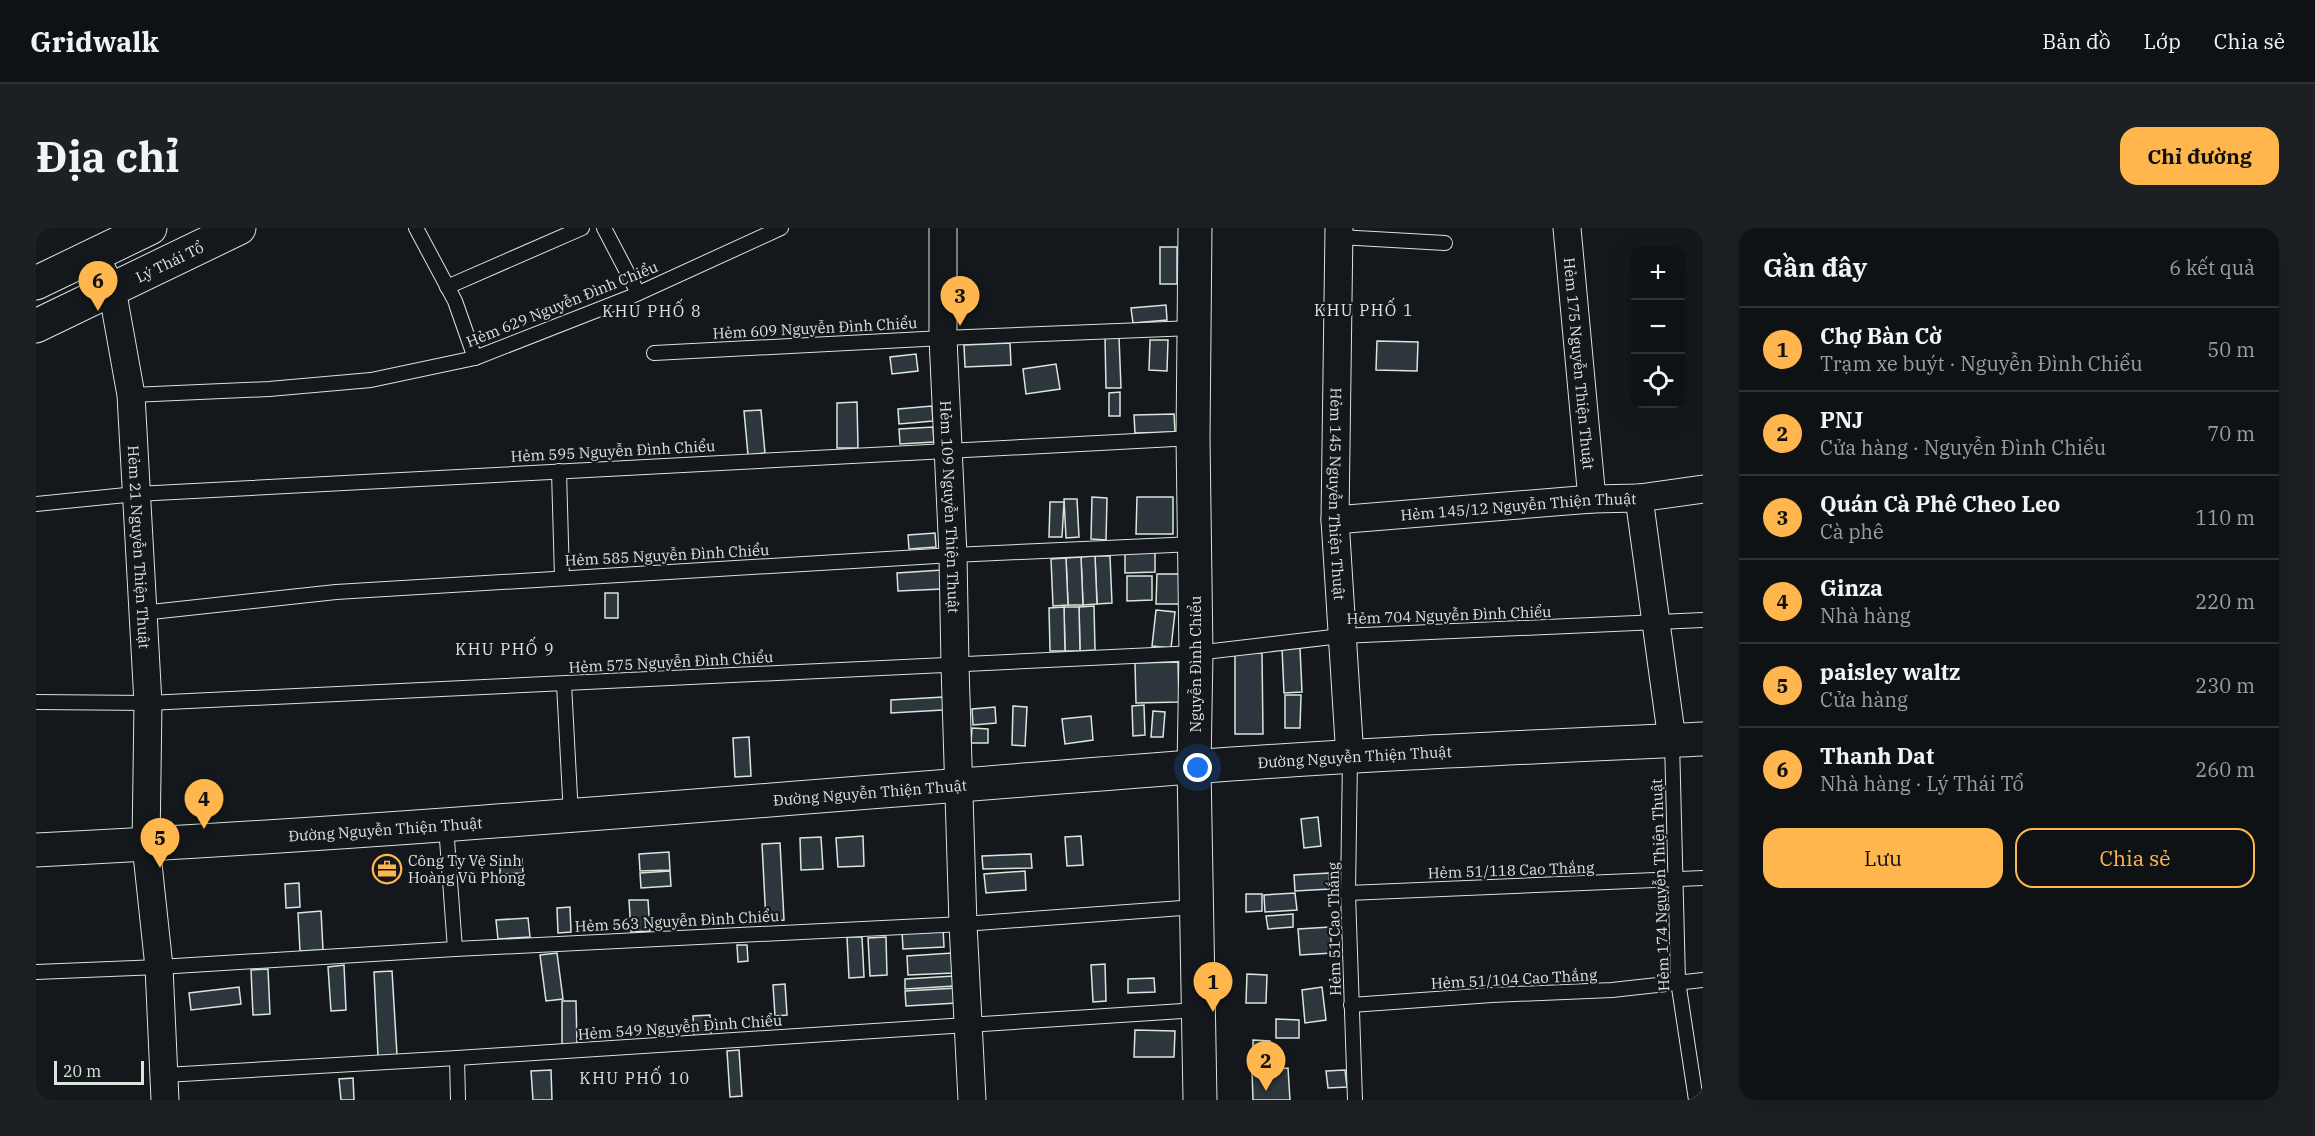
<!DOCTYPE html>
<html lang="vi">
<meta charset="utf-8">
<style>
:root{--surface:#0f1215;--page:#1d2022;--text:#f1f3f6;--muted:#9b9ea0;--line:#2f3234;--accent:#ffb74d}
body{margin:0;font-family:"IBM Plex Serif",serif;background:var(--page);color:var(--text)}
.controls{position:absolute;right:18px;top:18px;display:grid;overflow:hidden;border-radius:12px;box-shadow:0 6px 24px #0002}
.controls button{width:54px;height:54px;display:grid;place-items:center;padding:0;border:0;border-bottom:2px solid var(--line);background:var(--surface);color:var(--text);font:30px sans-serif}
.scale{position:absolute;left:18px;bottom:15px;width:90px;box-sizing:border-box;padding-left:6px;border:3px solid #d8e6dc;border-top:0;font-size:16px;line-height:21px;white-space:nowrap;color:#d8e6dc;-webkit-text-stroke:4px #14181c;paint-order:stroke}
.you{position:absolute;left:1162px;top:540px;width:21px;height:21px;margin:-15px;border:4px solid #fff;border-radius:50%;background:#1a73e8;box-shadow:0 0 0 9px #1a73e833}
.badge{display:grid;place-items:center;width:39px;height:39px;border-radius:50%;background:var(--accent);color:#111;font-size:20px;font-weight:700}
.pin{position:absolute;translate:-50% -50px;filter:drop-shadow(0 2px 3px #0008)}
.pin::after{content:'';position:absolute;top:32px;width:21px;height:18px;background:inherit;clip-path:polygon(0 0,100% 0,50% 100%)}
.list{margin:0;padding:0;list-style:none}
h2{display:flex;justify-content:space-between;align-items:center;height:78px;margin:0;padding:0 24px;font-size:26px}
h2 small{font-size:20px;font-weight:400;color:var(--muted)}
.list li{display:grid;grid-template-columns:39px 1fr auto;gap:18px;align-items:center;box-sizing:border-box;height:84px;padding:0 24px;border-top:2px solid var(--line)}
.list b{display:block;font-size:22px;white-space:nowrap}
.list p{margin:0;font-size:20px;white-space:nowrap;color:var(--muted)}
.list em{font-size:20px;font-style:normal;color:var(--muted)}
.actions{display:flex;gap:12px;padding:18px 24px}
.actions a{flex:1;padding:14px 0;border:2px solid var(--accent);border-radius:18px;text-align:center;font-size:21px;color:var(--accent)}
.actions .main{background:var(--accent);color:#111}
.icon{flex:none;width:33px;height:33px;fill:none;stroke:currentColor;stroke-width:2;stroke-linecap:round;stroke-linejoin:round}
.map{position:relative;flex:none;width:1667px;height:872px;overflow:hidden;border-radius:18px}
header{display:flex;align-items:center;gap:36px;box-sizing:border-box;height:84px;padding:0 30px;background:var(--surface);border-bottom:2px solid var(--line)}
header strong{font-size:28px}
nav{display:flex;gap:33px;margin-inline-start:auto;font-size:21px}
.intro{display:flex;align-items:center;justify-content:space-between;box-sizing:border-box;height:144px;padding:0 36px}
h1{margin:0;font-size:42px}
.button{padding:15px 27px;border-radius:18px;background:var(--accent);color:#111;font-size:21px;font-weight:700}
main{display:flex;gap:36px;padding:0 36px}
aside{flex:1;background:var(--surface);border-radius:18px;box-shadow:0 6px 24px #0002}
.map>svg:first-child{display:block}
.building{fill:#2c363c;stroke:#d8e6dc;stroke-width:1.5}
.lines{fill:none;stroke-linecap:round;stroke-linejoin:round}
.service-casing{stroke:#d8e6dc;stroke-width:16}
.minor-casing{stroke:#d8e6dc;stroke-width:29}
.tertiary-casing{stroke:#d8e6dc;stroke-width:35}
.secondary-casing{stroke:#d8e6dc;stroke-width:35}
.primary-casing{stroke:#d8e6dc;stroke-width:35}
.service{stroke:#14181c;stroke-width:14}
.minor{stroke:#14181c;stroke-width:27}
.tertiary{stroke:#14181c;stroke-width:33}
.secondary{stroke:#14181c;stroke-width:33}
.primary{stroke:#14181c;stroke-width:33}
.labels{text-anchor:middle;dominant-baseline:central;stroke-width:4.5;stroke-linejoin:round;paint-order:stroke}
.street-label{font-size:15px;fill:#d8e6dc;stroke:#14181c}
.poi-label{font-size:15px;fill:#d8e6dc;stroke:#14181c;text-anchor:start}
.neighbourhood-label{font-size:16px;letter-spacing:1.5px;fill:#d8e6dc;stroke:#14181c}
</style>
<header>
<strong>Gridwalk</strong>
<nav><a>Bản đồ</a><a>Lớp</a><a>Chia sẻ</a></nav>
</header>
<div class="intro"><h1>Địa chỉ</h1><a class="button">Chỉ đường</a></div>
<main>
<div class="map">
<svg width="1667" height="872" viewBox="0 0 1667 872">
<rect width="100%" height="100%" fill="#14181c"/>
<!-- building -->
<g class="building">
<rect x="1124" y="19" width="17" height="37"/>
<polygon points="1130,77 1131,92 1097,95 1095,80"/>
<polygon points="1069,109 1083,109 1085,160 1070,160"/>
<polygon points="1114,112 1132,112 1131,143 1113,142"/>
<polygon points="1341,113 1382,114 1381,143 1340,142"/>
<polygon points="974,115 975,137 929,139 928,117"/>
<polygon points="880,126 882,143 856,146 854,129"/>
<polygon points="1020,136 1024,161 990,166 987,141"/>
<polygon points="1084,164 1084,188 1073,188 1073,165"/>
<polygon points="821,174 822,220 801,220 801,175"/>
<polygon points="896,178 897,193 863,196 862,181"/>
<polygon points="725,182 729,225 712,227 708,183"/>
<polygon points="1138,186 1139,204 1099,205 1098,187"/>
<polygon points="897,199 898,214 864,216 863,201"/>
<polygon points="1056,269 1071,270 1070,312 1055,311"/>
<polygon points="1101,269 1137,269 1137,306 1100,306"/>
<polygon points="1028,271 1041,271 1043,309 1030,310"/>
<polygon points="1014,274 1028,274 1026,309 1013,309"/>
<polygon points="899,305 900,319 873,321 872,307"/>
<polygon points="1119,323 1119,344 1089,345 1089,324"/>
<polygon points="1059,328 1074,328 1076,375 1061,376"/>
<polygon points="1059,328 1061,376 1047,377 1045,329"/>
<polygon points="1045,329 1047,377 1032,377 1030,330"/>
<polygon points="1030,330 1032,377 1017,378 1015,331"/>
<polygon points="906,342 906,361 862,363 861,345"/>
<polygon points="1121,346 1145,346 1145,376 1120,376"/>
<polygon points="1091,348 1116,348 1116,372 1091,373"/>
<rect x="569" y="365" width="13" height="25"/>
<polygon points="1058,378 1059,422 1044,423 1043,379"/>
<polygon points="1028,379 1043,379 1044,423 1029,423"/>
<polygon points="1028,379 1029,423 1014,423 1013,380"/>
<polygon points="1120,382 1139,384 1135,420 1116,418"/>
<polygon points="1264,420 1266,464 1248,465 1246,421"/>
<polygon points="1199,425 1226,425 1227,506 1199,506"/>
<polygon points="1142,434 1143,474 1100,475 1099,435"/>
<polygon points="1249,467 1265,467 1264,500 1249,500"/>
<polygon points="907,469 907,482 855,485 855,472"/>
<polygon points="1108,477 1109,507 1097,508 1096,478"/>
<polygon points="977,478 991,479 989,518 976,517"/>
<polygon points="959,479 960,495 937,497 936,481"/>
<polygon points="1117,483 1129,484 1127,509 1115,509"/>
<polygon points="1055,488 1057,512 1029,516 1026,491"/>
<polygon points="936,500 952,501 952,515 935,515"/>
<polygon points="713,509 715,548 699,549 697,510"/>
<polygon points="1282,589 1285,618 1268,620 1265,591"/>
<polygon points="827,608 828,638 802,639 800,610"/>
<polygon points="1045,608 1047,637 1031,638 1029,609"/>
<polygon points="785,609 787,641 765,642 764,610"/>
<polygon points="744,615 748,692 730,694 726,616"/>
<polygon points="633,624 634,642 604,643 603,626"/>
<polygon points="995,626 996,640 947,641 946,628"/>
<polygon points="486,631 487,645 464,646 464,632"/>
<polygon points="634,643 635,658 605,660 604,645"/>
<polygon points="989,643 990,662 950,665 948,646"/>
<polygon points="1293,645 1294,661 1259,663 1258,647"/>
<polygon points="263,655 264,679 250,680 249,656"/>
<polygon points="1259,665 1261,682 1229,684 1228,667"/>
<polygon points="1210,666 1226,666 1226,683 1210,684"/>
<polygon points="593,672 612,672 614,703 595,704"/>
<polygon points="534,679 535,704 522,705 521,680"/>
<polygon points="285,683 287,722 264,723 262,685"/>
<polygon points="1257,686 1257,699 1232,701 1230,688"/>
<polygon points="492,690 494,709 462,711 460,692"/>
<polygon points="1294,699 1296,725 1264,727 1262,701"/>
<polygon points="907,700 908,719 867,721 866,703"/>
<polygon points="811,709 826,709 828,749 813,750"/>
<polygon points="850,709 851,747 834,748 832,710"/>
<polygon points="701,717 711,717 712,733 702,734"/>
<polygon points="521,725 527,771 510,773 504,727"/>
<polygon points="916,725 917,745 872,747 871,728"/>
<polygon points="1069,736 1070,773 1057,774 1055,737"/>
<polygon points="308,737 310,782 295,783 292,739"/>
<polygon points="232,741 234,786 217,787 215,742"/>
<polygon points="356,743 361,827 342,828 338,744"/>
<polygon points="1211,746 1231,747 1230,775 1210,775"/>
<polygon points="918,748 919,758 869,761 869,751"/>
<polygon points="1118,750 1119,764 1092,765 1092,751"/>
<polygon points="749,756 751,787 739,788 737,757"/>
<polygon points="203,759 205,776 155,782 153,765"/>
<polygon points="1286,759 1290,792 1269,795 1266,762"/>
<polygon points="921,760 921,775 870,778 869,763"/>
<polygon points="526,773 540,773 541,817 526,817"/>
<polygon points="674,787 675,807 658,808 657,788"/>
<polygon points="1240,791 1263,792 1263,810 1240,810"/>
<polygon points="1099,802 1139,803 1138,829 1098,829"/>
<polygon points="1217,812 1234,813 1233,825 1217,824"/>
<polygon points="703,822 706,868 694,869 691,823"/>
<polygon points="1252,840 1254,872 1217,872 1216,843"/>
<polygon points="515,842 516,872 497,872 495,843"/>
<polygon points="1309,842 1311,859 1292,860 1290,843"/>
<polygon points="317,850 318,872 305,872 303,851"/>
</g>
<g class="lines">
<!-- service casing -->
<g class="service-casing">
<g id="service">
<polyline points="380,0 419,73 439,130"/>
<polyline points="568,0 602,65"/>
<polyline points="1303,9 1409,15"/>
<polyline points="411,59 546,0"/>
<polyline points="618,125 907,110 1157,100"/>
<polyline points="95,167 233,161 335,152 439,130 592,70 745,0"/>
<polyline points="523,243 526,350"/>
<polyline points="0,276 100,266 1157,210"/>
<polyline points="106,385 300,364 917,327 1158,316"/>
<polyline points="528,456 535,588"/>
<polyline points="0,474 112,475 1160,425 1305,408 1667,392"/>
<polyline points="1636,513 1642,753 1660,872"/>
<polyline points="1314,530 1312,665 1319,872"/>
<polyline points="410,598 419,721"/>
<polyline points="1312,665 1667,650"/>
<polyline points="0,744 123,739 419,721 927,696 1160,679"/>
<polyline points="1315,777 1456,767 1576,762 1667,752"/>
<polyline points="421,830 422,872"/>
<polyline points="129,847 421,830 1162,782"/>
</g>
</g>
<!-- minor casing -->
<g class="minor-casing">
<g id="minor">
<path id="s1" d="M907 0V110L917 327 919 438 927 696 936 872"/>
<path id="s2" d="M1303 0 1299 292 1314 530"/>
<path id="s3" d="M1531 0 1556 271"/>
<path id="s4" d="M59 28 76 61 95 167 112 475 110 617 123 739 129 872"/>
<polyline points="1603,270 1636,512"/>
<path id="s5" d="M1299 292 1556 271 1603 270 1667 261"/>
</g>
</g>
<!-- tertiary casing -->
<g class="tertiary-casing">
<g id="tertiary">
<path id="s6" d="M0 622C386 603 770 568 1156 539 1326 526 1497 519 1667 511"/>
</g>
</g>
<!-- secondary casing -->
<g class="secondary-casing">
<polyline id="secondary" points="1159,0 1157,210 1160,425 1158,539 1164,872"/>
</g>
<!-- primary casing -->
<g class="primary-casing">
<g id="primary">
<polyline points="0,55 114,0"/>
<path id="s7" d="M0 98 203 0"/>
</g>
</g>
<!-- service -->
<use href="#service" class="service"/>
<!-- minor -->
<use href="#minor" class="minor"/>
<!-- tertiary -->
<use href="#tertiary" class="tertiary"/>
<!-- secondary -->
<use href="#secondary" class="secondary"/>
<!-- primary -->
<use href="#primary" class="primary"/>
</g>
<!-- icons -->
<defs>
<g id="office-ring" transform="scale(1.5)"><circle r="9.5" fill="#14181c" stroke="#ffb74d" stroke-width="1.5"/><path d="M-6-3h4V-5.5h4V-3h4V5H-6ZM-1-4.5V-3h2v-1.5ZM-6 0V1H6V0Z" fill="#ffb74d"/></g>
</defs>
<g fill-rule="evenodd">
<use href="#office-ring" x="351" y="641"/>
</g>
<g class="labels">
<!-- street labels -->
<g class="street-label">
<text stroke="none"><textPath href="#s7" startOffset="148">Lý Thái Tổ</textPath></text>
<text transform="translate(526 76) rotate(-22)">Hẻm 629 Nguyễn Ðình Chiểu</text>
<text transform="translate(779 100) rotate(-3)">Hẻm 609 Nguyễn Ðình Chiểu</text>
<text stroke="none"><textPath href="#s3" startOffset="136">Hẻm 175 Nguyễn Thiện Thuật</textPath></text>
<text transform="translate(577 223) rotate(-3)">Hẻm 595 Nguyễn Ðình Chiểu</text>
<text stroke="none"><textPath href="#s2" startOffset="266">Hẻm 145 Nguyễn Thiện Thuật</textPath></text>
<text stroke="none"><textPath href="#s5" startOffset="184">Hẻm 145/12 Nguyễn Thiện Thuật</textPath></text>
<text stroke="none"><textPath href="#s1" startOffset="279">Hẻm 109 Nguyễn Thiện Thuật</textPath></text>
<text stroke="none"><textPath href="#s4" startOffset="297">Hẻm 21 Nguyễn Thiện Thuật</textPath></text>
<text transform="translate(631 327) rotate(-3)">Hẻm 585 Nguyễn Ðình Chiểu</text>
<text transform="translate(1413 387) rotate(-2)">Hẻm 704 Nguyễn Đình Chiểu</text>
<text transform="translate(635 434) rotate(-3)">Hẻm 575 Nguyễn Ðình Chiểu</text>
<text transform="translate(1159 436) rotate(-90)">Nguyễn Đình Chiểu</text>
<text stroke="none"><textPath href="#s6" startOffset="1322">Đường Nguyễn Thiện Thuật</textPath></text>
<text stroke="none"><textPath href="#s6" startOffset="836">Đường Nguyễn Thiện Thuật</textPath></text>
<text stroke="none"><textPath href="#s6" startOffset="350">Đường Nguyễn Thiện Thuật</textPath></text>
<text transform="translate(1475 642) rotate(-2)">Hẻm 51/118 Cao Thắng</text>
<text transform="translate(1624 657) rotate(-92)">Hẻm 174 Nguyễn Thiện Thuật</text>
<text transform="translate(641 693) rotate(-3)">Hẻm 563 Nguyễn Ðình Chiểu</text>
<text transform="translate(1298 701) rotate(-91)">Hẻm 51 Cao Thắng</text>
<text transform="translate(1478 751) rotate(-3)">Hẻm 51/104 Cao Thắng</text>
<text transform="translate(644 799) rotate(-4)">Hẻm 549 Nguyễn Ðình Chiểu</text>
</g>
<!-- poi labels -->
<g class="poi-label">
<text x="372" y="632">Công Ty Vệ Sinh<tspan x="372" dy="17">Hoàng Vũ Phong</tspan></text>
</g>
<!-- neighbourhood labels -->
<g class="neighbourhood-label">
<text x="1328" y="82">KHU PHỐ 1</text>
<text x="616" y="83">KHU PHỐ 8</text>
<text x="469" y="421">KHU PHỐ 9</text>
<text x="599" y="850">KHU PHỐ 10</text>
</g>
</g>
</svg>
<div class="controls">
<button>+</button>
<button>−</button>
<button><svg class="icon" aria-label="locate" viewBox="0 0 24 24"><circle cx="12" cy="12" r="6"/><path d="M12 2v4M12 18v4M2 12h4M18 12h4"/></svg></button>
</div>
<div class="scale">20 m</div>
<div class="you"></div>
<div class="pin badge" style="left:1177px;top:784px">1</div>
<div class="pin badge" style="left:1230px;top:863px">2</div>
<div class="pin badge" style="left:924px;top:98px">3</div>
<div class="pin badge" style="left:168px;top:601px">4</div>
<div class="pin badge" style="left:124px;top:640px">5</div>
<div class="pin badge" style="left:62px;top:83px">6</div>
</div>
<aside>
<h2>Gần đây<small>6 kết quả</small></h2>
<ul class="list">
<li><span class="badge">1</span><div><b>Chợ Bàn Cờ</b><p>Trạm xe buýt · Nguyễn Đình Chiểu</p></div><em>50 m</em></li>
<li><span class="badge">2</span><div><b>PNJ</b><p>Cửa hàng · Nguyễn Đình Chiểu</p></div><em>70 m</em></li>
<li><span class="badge">3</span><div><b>Quán Cà Phê Cheo Leo</b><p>Cà phê</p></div><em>110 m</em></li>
<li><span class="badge">4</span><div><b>Ginza</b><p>Nhà hàng</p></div><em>220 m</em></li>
<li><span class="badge">5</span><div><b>paisley waltz</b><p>Cửa hàng</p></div><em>230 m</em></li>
<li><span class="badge">6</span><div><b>Thanh Dat</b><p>Nhà hàng · Lý Thái Tổ</p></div><em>260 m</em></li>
</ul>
<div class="actions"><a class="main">Lưu</a><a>Chia sẻ</a></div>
</aside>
</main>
